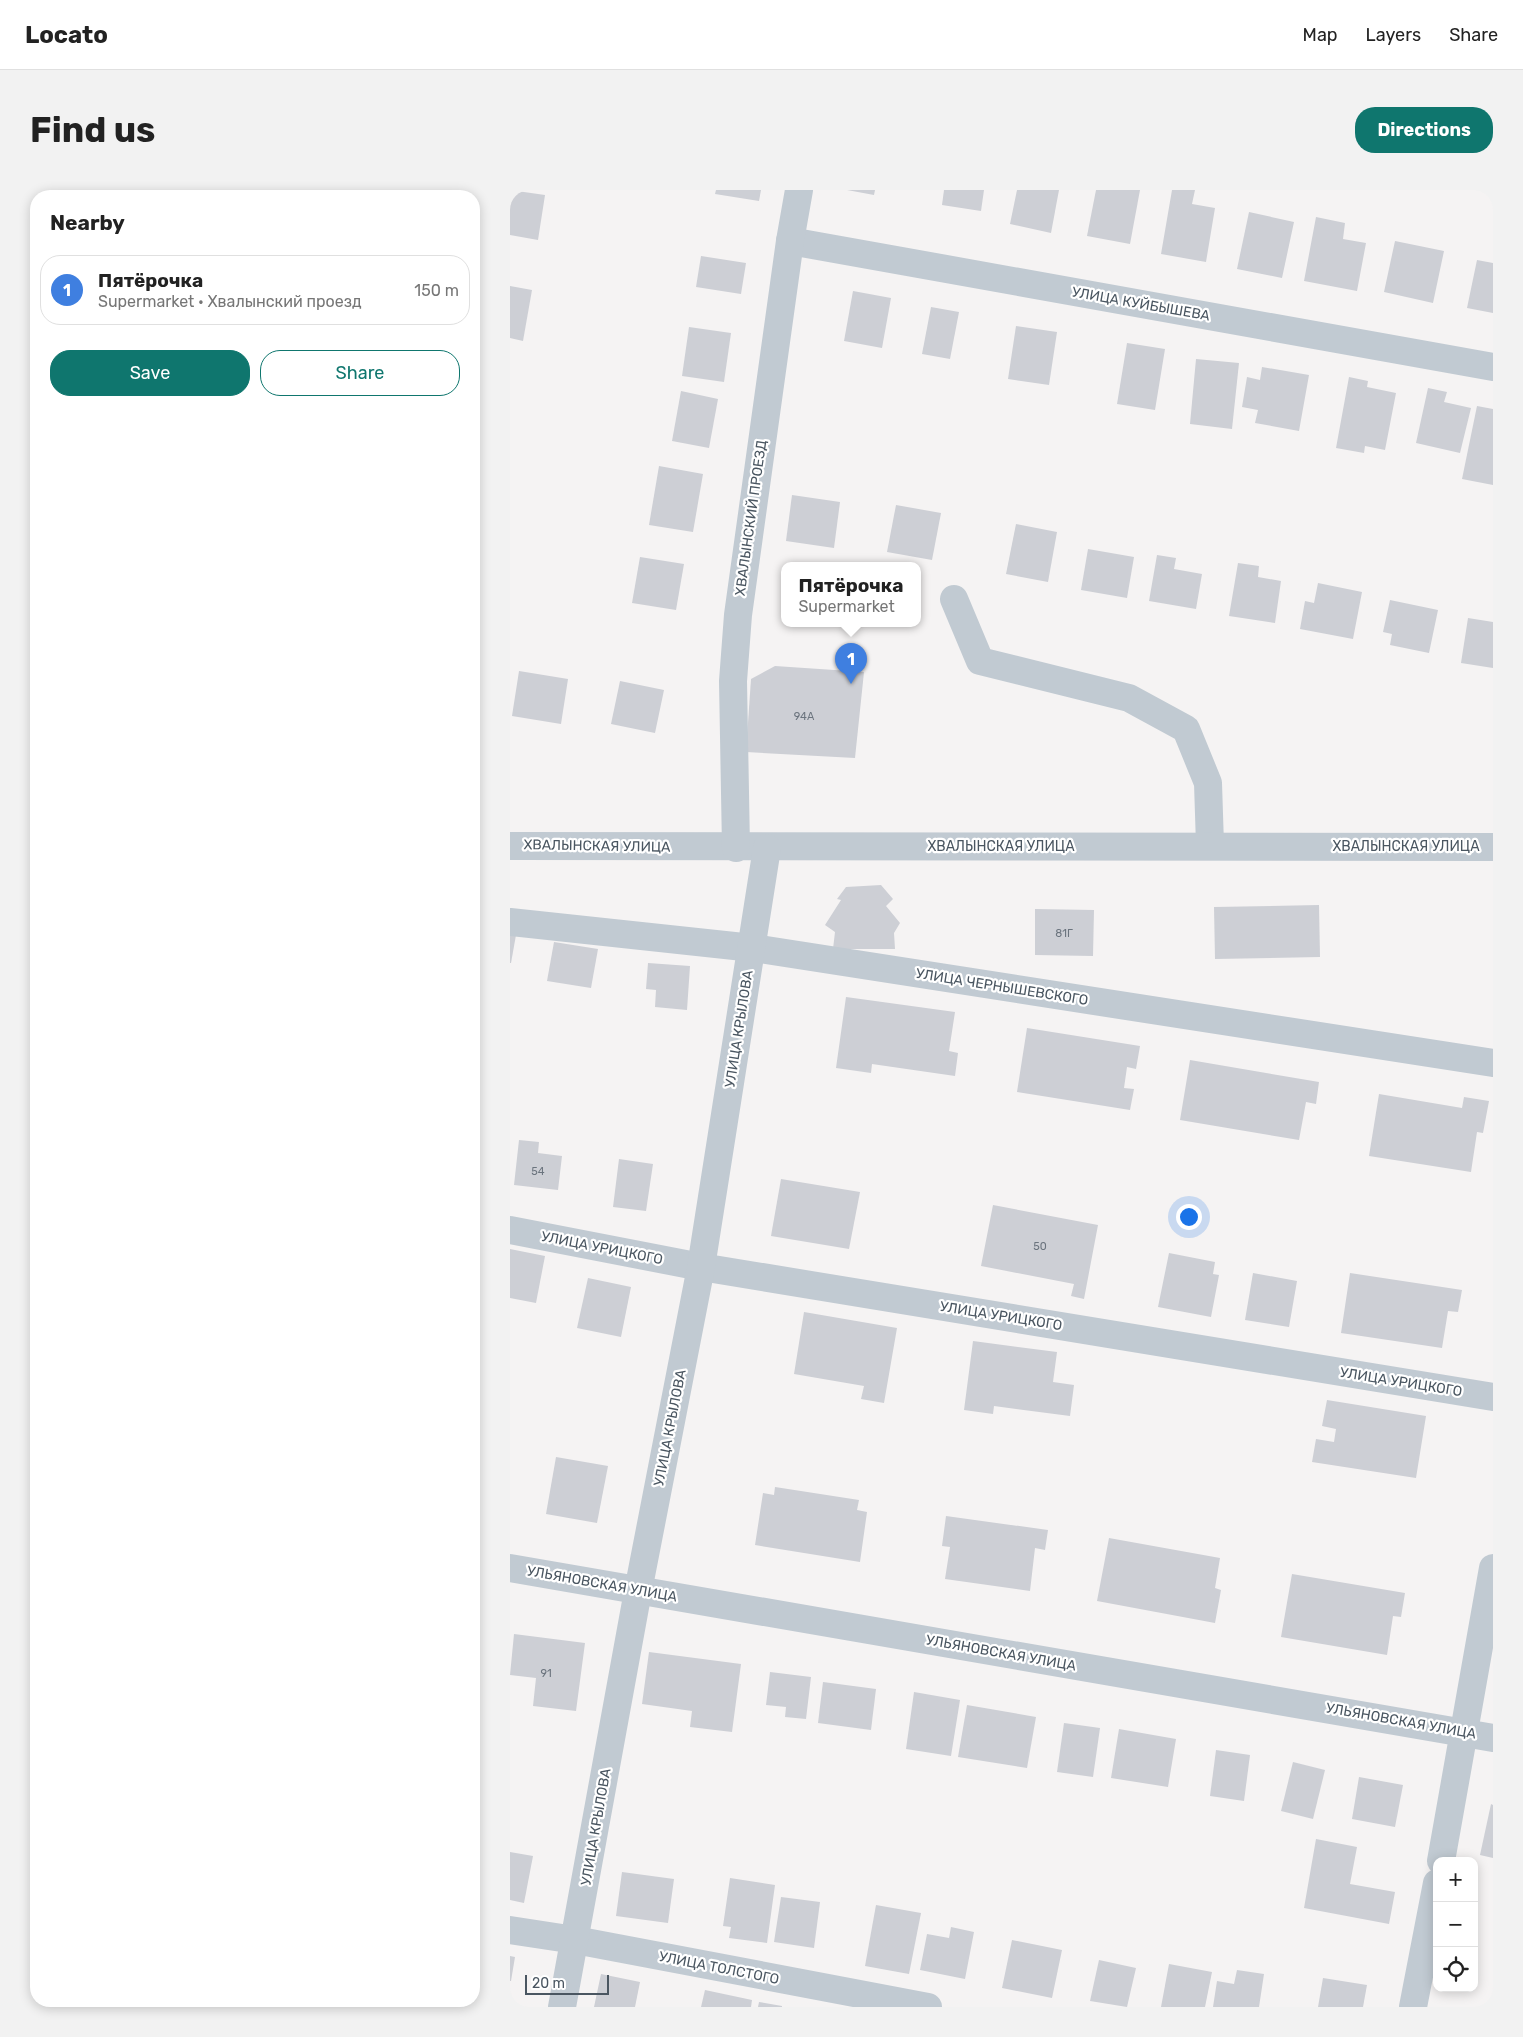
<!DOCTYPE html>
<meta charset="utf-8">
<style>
:root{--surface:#fff;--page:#f2f2f2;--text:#222;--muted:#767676;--line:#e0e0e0;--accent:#0f766e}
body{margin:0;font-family:Rubik,sans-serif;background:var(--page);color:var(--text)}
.controls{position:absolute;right:15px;bottom:15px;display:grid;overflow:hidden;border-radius:10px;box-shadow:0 2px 12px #0003}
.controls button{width:45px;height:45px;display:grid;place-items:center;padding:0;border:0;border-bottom:1px solid var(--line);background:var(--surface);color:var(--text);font:25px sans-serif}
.scale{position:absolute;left:15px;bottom:12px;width:84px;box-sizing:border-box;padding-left:5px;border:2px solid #4a5661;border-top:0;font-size:14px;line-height:18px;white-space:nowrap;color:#4a5661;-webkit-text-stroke:4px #fff;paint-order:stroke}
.you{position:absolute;left:678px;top:1026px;width:18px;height:18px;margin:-12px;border:4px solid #fff;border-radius:50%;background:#1a73e8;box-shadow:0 0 0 8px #1a73e833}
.badge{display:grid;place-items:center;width:32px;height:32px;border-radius:50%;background:var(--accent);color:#fff;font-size:16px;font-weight:700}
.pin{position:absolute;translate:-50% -41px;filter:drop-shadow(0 1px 2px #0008)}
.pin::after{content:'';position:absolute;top:26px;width:18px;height:15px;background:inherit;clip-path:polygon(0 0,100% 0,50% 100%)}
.popup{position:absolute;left:271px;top:372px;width:140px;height:65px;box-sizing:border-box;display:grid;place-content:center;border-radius:10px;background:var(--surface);filter:drop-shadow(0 1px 4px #0005);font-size:16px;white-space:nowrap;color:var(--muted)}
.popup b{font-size:19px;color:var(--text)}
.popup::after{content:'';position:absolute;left:50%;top:100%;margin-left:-10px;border:10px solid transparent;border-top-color:var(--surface)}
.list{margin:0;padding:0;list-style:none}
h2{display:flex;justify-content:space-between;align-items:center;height:65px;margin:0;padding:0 20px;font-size:21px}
h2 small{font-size:16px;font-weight:400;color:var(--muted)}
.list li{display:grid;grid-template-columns:32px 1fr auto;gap:15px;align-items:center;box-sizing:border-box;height:70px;margin:0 10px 10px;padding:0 10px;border:1px solid var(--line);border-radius:20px}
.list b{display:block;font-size:19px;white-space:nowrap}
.list p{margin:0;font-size:16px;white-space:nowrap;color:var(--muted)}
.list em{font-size:16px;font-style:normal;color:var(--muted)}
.actions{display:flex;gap:10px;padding:15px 20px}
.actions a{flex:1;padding:11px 0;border:1px solid var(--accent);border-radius:20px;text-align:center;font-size:18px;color:var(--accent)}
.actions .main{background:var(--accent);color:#fff}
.icon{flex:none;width:28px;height:28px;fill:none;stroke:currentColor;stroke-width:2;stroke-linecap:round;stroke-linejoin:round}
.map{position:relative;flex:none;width:983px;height:1817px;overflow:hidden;border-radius:20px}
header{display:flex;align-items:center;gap:30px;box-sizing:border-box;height:70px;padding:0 25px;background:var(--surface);border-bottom:1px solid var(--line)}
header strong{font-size:24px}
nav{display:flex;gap:28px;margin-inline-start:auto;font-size:18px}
.intro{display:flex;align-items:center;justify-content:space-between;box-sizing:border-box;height:120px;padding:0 30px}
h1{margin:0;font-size:35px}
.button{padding:12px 22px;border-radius:20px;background:var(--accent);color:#fff;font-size:18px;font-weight:700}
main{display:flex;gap:30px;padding:0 30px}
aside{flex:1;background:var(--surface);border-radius:20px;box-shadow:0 2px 12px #0003}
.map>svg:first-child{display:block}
.building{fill:#cdcfd5}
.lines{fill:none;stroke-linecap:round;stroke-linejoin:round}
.minor{stroke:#c1cad2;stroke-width:28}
.labels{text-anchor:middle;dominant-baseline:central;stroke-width:4.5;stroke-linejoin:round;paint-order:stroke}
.number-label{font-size:11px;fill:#6b747e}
.street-label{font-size:14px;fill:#4a5661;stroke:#fff}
</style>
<header>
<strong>Locato</strong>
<nav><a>Map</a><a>Layers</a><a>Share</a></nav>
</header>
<div class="intro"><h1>Find us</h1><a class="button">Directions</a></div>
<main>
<aside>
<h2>Nearby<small></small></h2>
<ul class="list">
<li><span class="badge" style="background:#3f7fe0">1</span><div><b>Пятёрочка</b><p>Supermarket · Хвалынский проезд</p></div><em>150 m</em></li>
</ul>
<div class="actions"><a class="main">Save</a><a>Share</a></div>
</aside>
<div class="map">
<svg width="983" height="1817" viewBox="0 0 983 1817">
<rect width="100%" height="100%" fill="#f5f3f3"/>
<!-- building -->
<g class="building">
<polygon points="0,0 35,5 28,50 0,45"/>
<polygon points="206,0 251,0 249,11 205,4"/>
<polygon points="337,0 365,0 364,5"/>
<polygon points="434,0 474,0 471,21 432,15"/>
<polygon points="507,0 549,0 541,43 500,34"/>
<polygon points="586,0 630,0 620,54 577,46"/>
<polygon points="662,0 685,0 682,14 705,18 696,72 651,64"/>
<polygon points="739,22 784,32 772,88 727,79"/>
<polygon points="806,27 835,33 833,49 856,53 847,101 794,91"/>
<polygon points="885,51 934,61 923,113 874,102"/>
<polygon points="191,66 236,73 231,104 186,97"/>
<polygon points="967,70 983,73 983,123 957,118"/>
<polygon points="0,96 22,100 13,151 0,148"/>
<polygon points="343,101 381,108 372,158 334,151"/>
<polygon points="421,117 449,122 440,169 412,164"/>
<polygon points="506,136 547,142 539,195 498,189"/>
<polygon points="179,137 221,143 214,192 172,186"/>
<polygon points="617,153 655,159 645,220 607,214"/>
<polygon points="686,169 729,173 722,239 680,234"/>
<polygon points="752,177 799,185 789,241 745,233 748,220 732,217 737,187 750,190"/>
<polygon points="839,187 858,191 857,197 886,203 875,260 855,256 854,263 826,258"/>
<polygon points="918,198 937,202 934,212 961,218 950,263 906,253"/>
<polygon points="171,201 208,209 199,258 162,251"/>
<polygon points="967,216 983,219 983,295 952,289"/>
<polygon points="149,276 193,284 183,342 139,335"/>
<polygon points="282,305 330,312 324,358 276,351"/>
<polygon points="386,315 431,323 422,370 377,362"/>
<polygon points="506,334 547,342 538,392 496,384"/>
<polygon points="578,359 624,367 617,408 571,400"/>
<polygon points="647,365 666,368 664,379 692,384 686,419 639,411"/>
<polygon points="130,367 174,374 166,420 122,413"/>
<polygon points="728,373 749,376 748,387 771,391 765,433 719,426"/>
<polygon points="808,393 852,402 843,449 790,439 795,411 804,413"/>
<polygon points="880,410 928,420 919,463 880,455 882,444 873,442"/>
<polygon points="958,428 983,432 983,478 951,473"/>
<polygon points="265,476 354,482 345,568 236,562 241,489"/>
<polygon points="9,481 58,489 51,534 2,526"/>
<polygon points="110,491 154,500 145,543 101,534"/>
<polygon points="371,695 383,709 376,716 390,733 384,743 385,759 323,759 325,742 315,735 331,710 327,709 336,697"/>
<polygon points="809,715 810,767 705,769 704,717"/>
<polygon points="525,719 584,720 583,766 525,765"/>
<polygon points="0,744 6,745 1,773 0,773"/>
<polygon points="44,752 88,759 81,798 37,791"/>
<polygon points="138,773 180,776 177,820 145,817 146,800 136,799"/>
<polygon points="336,807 445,822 439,861 448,863 445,886 362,874 361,883 326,878"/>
<polygon points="517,838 630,856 626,879 617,877 614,898 624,899 620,920 507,902"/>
<polygon points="680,870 809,892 806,914 796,912 789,950 670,930"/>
<polygon points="869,904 952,918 954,907 979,911 973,943 967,942 961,982 859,966"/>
<polygon points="9,950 29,952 28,963 52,966 48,1000 4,995"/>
<polygon points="109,969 143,974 136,1021 103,1017"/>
<polygon points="271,989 350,1002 339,1059 261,1046"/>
<polygon points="483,1015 588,1035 574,1109 561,1106 564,1094 471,1076"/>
<polygon points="0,1059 35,1066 26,1113 0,1108"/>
<polygon points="659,1063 705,1072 703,1084 709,1085 701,1127 648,1117"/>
<polygon points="743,1083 787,1091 779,1137 735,1130"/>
<polygon points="840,1083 952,1100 948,1122 938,1121 932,1158 831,1143"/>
<polygon points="78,1088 121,1097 111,1147 67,1138"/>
<polygon points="294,1122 387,1138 374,1213 351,1209 354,1196 284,1184"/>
<polygon points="463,1151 547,1162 543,1192 564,1195 560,1226 484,1216 483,1224 454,1220"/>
<polygon points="817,1210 916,1226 906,1288 802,1272 806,1249 824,1252 826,1239 812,1236"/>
<polygon points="46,1267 98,1276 87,1333 36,1324"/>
<polygon points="265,1297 349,1310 347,1320 357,1322 350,1372 245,1355 253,1303 264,1305"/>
<polygon points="436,1326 538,1340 535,1360 525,1358 520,1401 435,1389 440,1357 432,1356"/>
<polygon points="599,1348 710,1368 705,1398 711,1400 705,1433 587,1411"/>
<polygon points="782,1384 895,1403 891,1427 883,1426 877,1465 771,1447"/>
<polygon points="4,1444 75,1453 66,1521 23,1516 26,1488 0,1485"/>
<polygon points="139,1462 231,1474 222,1542 180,1537 182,1521 132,1514"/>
<polygon points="260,1482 301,1487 296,1529 275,1527 276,1517 256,1515"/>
<polygon points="313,1492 366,1499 361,1540 308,1533"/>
<polygon points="404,1502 450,1510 441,1566 396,1559"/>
<polygon points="457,1515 526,1527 517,1578 448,1567"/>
<polygon points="554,1533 590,1538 583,1587 547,1582"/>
<polygon points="609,1539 666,1549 658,1597 601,1588"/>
<polygon points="706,1560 740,1565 734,1611 700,1606"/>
<polygon points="783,1572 815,1580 803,1629 771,1621"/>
<polygon points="849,1587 893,1595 885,1637 842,1629"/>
<polygon points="981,1614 983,1615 983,1668 970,1665"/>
<polygon points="806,1649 847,1657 840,1694 885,1702 879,1734 794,1718"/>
<polygon points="0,1662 23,1666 14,1713 0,1710"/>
<polygon points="112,1682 164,1689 158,1733 106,1726"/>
<polygon points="220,1688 265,1695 257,1753 219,1748 221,1737 213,1736"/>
<polygon points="271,1707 310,1712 304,1758 264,1752"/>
<polygon points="366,1715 411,1723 399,1784 355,1776"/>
<polygon points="441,1737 464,1742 455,1789 410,1780 417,1744 439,1748"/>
<polygon points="502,1750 552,1760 542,1808 492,1798"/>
<polygon points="0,1766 5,1767 1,1791 0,1791"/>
<polygon points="589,1770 626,1778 617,1817 580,1811"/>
<polygon points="659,1774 702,1782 695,1817 651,1817"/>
<polygon points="727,1780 754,1784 749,1817 703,1817 707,1791 724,1794"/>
<polygon points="91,1784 130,1792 125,1817 84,1817"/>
<polygon points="813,1788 857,1795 853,1817 808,1817"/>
<polygon points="195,1800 242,1810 241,1817 191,1817"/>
<polygon points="249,1812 272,1816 272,1817 248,1817"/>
</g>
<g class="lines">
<!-- minor -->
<g class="minor">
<polyline points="280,51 983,177"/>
<polyline points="444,409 470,471 619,508 676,539 698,593 700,655"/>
<path d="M0 656C328 659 655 654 983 657"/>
<polyline points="226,658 223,491 228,425 280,51 289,0"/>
<polyline points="0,732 243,758 983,873"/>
<polyline points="0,1040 191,1077 983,1207"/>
<polyline points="0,1378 983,1548"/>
<polyline points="931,1671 983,1378"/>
<polyline points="0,1740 65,1750 418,1817"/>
<polyline points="52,1817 128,1401 191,1077 257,658"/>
<polyline points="903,1817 927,1693"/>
</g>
</g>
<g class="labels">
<!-- number labels -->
<g class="number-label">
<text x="294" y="526">94А</text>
<text x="554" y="743">81Г</text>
<text x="28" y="981">54</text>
<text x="530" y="1056">50</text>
<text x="36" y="1483">91</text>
</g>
<!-- street labels -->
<g class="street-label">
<text transform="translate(631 114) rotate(10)">УЛИЦА КУЙБЫШЕВА</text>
<text transform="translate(241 328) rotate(-82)">ХВАЛЫНСКИЙ ПРОЕЗД</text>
<text transform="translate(87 656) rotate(1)">ХВАЛЫНСКАЯ УЛИЦА</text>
<text x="491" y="656">ХВАЛЫНСКАЯ УЛИЦА</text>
<text x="896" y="656">ХВАЛЫНСКАЯ УЛИЦА</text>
<text transform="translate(492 797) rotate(9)">УЛИЦА ЧЕРНЫШЕВСКОГО</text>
<text transform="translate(229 839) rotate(-81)">УЛИЦА КРЫЛОВА</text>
<text transform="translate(92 1058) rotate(11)">УЛИЦА УРИЦКОГО</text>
<text transform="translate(491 1126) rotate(9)">УЛИЦА УРИЦКОГО</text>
<text transform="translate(891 1192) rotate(9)">УЛИЦА УРИЦКОГО</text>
<text transform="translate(160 1238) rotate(-79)">УЛИЦА КРЫЛОВА</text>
<text transform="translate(92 1394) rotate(10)">УЛЬЯНОВСКАЯ УЛИЦА</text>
<text transform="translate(491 1463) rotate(10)">УЛЬЯНОВСКАЯ УЛИЦА</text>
<text transform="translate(891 1531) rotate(10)">УЛЬЯНОВСКАЯ УЛИЦА</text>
<text transform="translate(86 1637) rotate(-80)">УЛИЦА КРЫЛОВА</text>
<text transform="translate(209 1778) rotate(11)">УЛИЦА ТОЛСТОГО</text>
</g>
</g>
</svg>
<div class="controls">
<button>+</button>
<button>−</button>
<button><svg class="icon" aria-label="locate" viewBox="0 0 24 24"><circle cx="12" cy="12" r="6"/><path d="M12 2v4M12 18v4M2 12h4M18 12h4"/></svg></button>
</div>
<div class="scale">20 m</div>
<div class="you"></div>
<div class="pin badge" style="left:341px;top:494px;background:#3f7fe0">1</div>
<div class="popup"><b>Пятёрочка</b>Supermarket</div>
</div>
</main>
